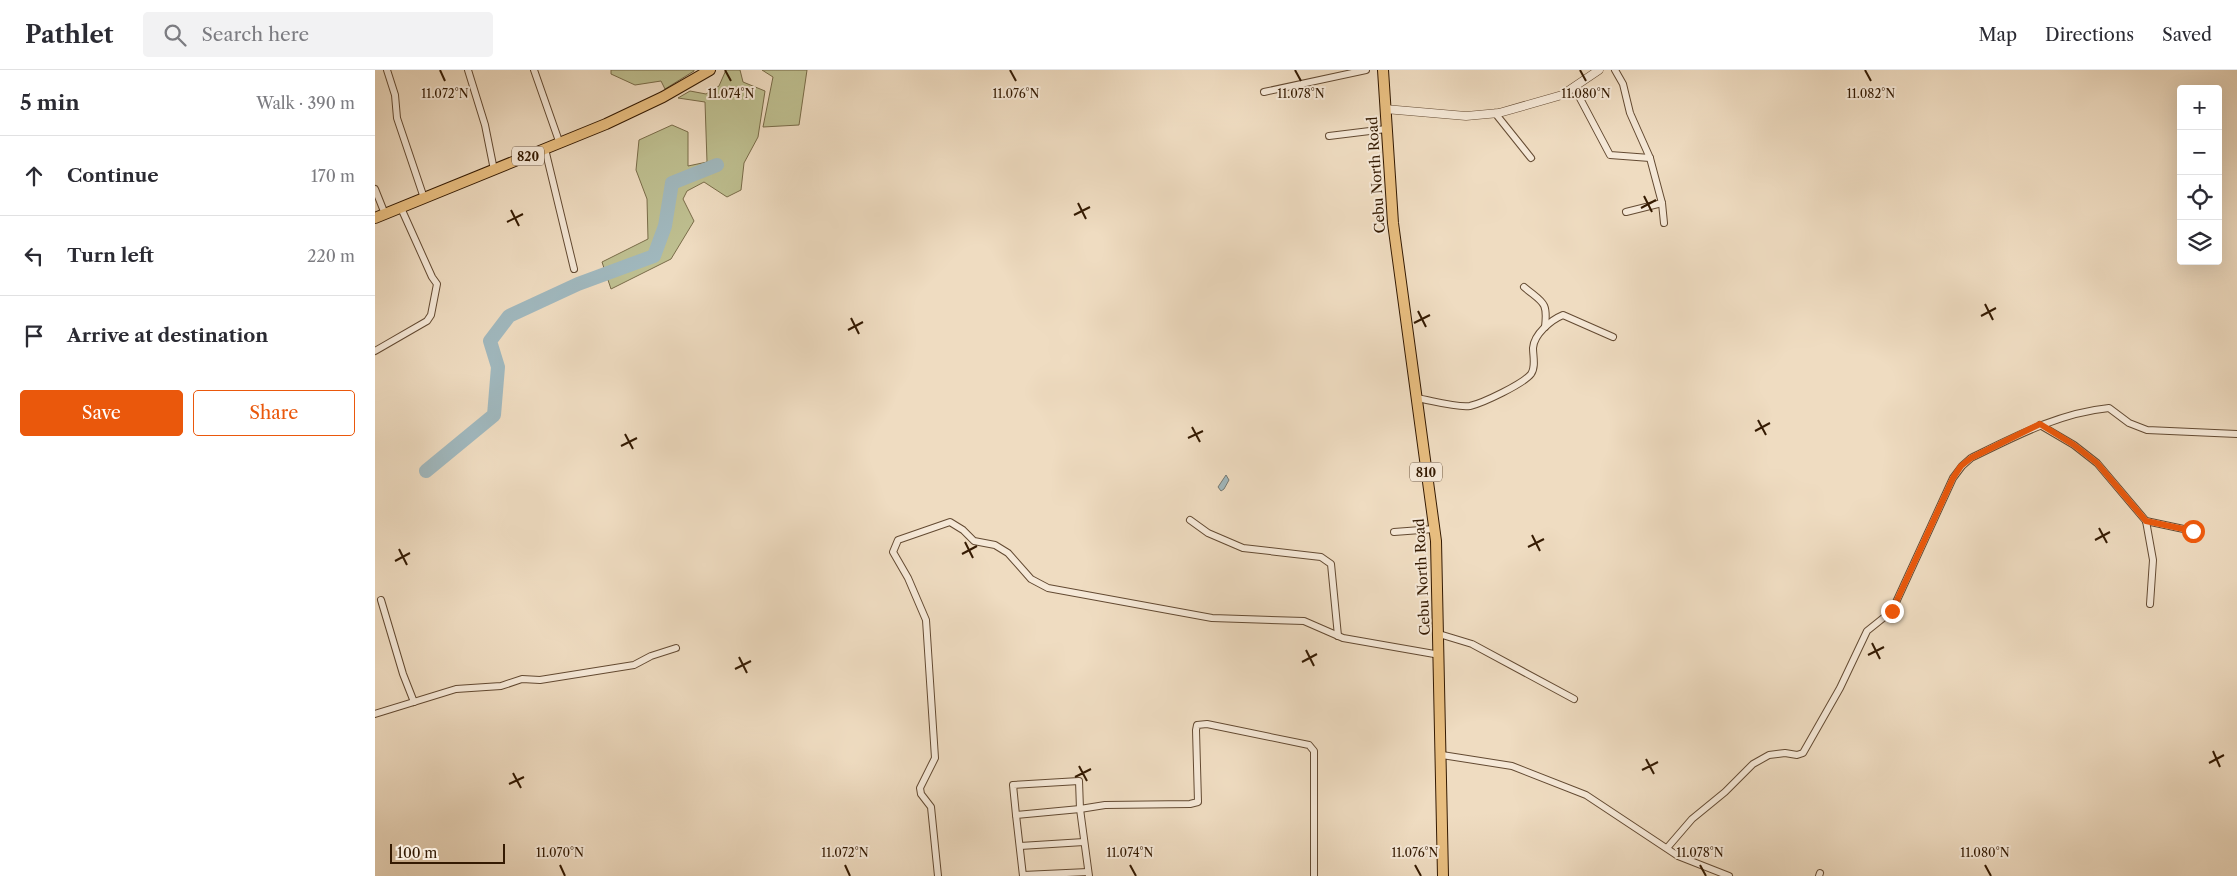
<!DOCTYPE html>
<meta charset="utf-8">
<style>
:root{--surface:#fff;--page:#f2f2f3;--text:#2b2b33;--muted:#7c7c81;--line:#e1e1e2;--accent:#ea580c}
body{margin:0;font-family:"Libre Caslon Text",serif;background:var(--page);color:var(--text)}
.controls{position:absolute;right:15px;top:15px;display:grid;overflow:hidden;border-radius:5px;box-shadow:0 5px 20px #0002}
.controls button{width:45px;height:45px;display:grid;place-items:center;padding:0;border:0;border-bottom:1px solid var(--line);background:var(--surface);color:var(--text);font:25px sans-serif}
.scale{position:absolute;left:15px;bottom:12px;width:115px;box-sizing:border-box;padding-left:5px;border:2px solid #341a02;border-top:0;font-size:14px;line-height:18px;white-space:nowrap;color:#341a02;-webkit-text-stroke:4px #f5e8d7;paint-order:stroke}
.stop{position:absolute;width:15px;height:15px;margin:-11px;border:4px solid #ea580c;border-radius:50%;background:#fff}
.stop.end{background:#ea580c;border-color:#fff;box-shadow:0 1px 5px #0008}
.list{margin:0;padding:0;list-style:none}
h2{display:flex;justify-content:space-between;align-items:center;height:65px;margin:0;padding:0 20px;font-size:21px}
h2 small{font-size:16px;font-weight:400;color:var(--muted)}
.list li{display:grid;grid-template-columns:32px 1fr auto;gap:15px;align-items:center;box-sizing:border-box;height:80px;padding:0 20px;border-top:1px solid var(--line)}
.list b{display:block;font-size:19px;white-space:nowrap}
.list em{font-size:16px;font-style:normal;color:var(--muted)}
.actions{display:flex;gap:10px;padding:15px 20px}
.actions a{flex:1;padding:11px 0;border:1px solid var(--accent);border-radius:5px;text-align:center;font-size:18px;color:var(--accent)}
.actions .main{background:var(--accent);color:#fff}
.icon{flex:none;width:28px;height:28px;fill:none;stroke:currentColor;stroke-width:2;stroke-linecap:round;stroke-linejoin:round}
.map{position:relative;flex:none;width:1862px;height:806px;overflow:hidden}
header{display:flex;align-items:center;gap:30px;box-sizing:border-box;height:70px;padding:0 25px;background:var(--surface);border-bottom:1px solid var(--line)}
header strong{font-size:24px}
nav{display:flex;gap:28px;margin-inline-start:auto;font-size:18px}
.search{width:350px;height:45px;background:var(--page);display:flex;align-items:center;gap:12px;box-sizing:border-box;padding:0 18px;border-radius:5px;color:var(--muted);font-size:19px}
main{display:flex}
aside{flex:1;background:var(--surface)}
.map>svg:first-child{display:block}
.green{fill:#bebf90;stroke:#796c49}
.water{fill:#a0b8be;stroke:#757973}
.lines{fill:none;stroke-linecap:round;stroke-linejoin:round}
.river{stroke:#a0b8be;stroke-width:14}
.minor-casing{stroke:#634a32;stroke-width:8}
.tertiary-casing{stroke:#634a32;stroke-width:9}
.trunk-casing{stroke:#341a02;stroke-width:12}
.minor{stroke:#f5e8d7;stroke-width:6}
.tertiary{stroke:#f5e8d7;stroke-width:8}
.trunk{stroke:#e8be80;stroke-width:10}
.route{stroke:#ea580c;stroke-width:6}
.ticks{fill:none;stroke:#341a02;stroke-width:2}
.labels{text-anchor:middle;dominant-baseline:central;stroke-width:4;stroke-linejoin:round;paint-order:stroke}
.shield{fill:#f5e8d7;stroke:#6e5842;stroke-width:1}
.shield-label{font-size:12px;font-weight:bold;fill:#341a02}
.street-label{font-size:14px;fill:#341a02;stroke:#f5e8d7}
.ticks-label{font-size:12px;text-anchor:middle;fill:#341a02;stroke:#f5e8d7;stroke-width:4;stroke-linejoin:round;paint-order:stroke}
</style>
<header>
<strong>Pathlet</strong>
<div class="search"><svg class="icon" aria-label="search" viewBox="0 0 24 24"><circle cx="10" cy="10" r="6"/><path d="M15 15l6 6"/></svg>Search here</div>
<nav><a>Map</a><a>Directions</a><a>Saved</a></nav>
</header>
<main>
<aside>
<h2>5 min<small>Walk · 390 m</small></h2>
<ul class="list">
<li><svg class="icon" aria-label="ahead" viewBox="0 0 24 24"><path d="M12 20V5M6 11l6-6 6 6"/></svg><div><b>Continue</b></div><em>170 m</em></li>
<li><svg class="icon" aria-label="left" viewBox="0 0 24 24"><path d="M17 20v-9H6M10 6l-5 5 5 5"/></svg><div><b>Turn left</b></div><em>220 m</em></li>
<li><svg class="icon" aria-label="arrive" viewBox="0 0 24 24"><path d="M6 21V4h12l-3 4 3 4H6"/></svg><div><b>Arrive at destination</b></div></li>
</ul>
<div class="actions"><a class="main">Save</a><a>Share</a></div>
</aside>
<div class="map">
<svg width="1862" height="806" viewBox="0 0 1862 806">
<rect width="100%" height="100%" fill="#efdcc1"/>
<filter id="stains"><feTurbulence type="fractalNoise" baseFrequency=".004" numOctaves="4"/><feColorMatrix values="0 0 0 0 .2 0 0 0 0 .09 0 0 0 0 .02 0 0 0 .5 -.17"/></filter>
<radialGradient id="worn" r=".72"><stop offset=".6" stop-color="#630" stop-opacity="0"/><stop offset="1" stop-color="#630" stop-opacity=".3"/></radialGradient>
<!-- green -->
<g class="green">
<polygon points="236,0 319,0 319,1 290,19 286,11 260,15 236,4"/>
<polygon points="351,0 365,0 368,12 390,21 383,67 369,93 366,120 352,127 329,112 312,121 308,129 319,151 296,189 236,219 227,192 273,169 272,129 261,100 264,70 297,55 313,62 313,96 332,92 330,32 303,28 315,21 331,24 344,16"/>
<polygon points="387,0 432,0 424,55 388,57 398,7"/>
</g>
<!-- water -->
<polygon class="water" points="851,405 854,410 849,419 846,421 843,417"/>
<g class="lines">
<!-- river -->
<polyline class="river" points="51,401 119,345 123,297 115,271 134,246 203,214 279,186 290,156 297,113 342,95"/>
<!-- minor casing -->
<g class="minor-casing">
<g id="minor">
<polyline points="12,0 20,25 22,48 49,128"/>
<polyline points="93,0 110,55 119,100"/>
<polyline points="159,0 185,74"/>
<polyline points="1240,0 1248,14 1255,43 1275,88 1287,133 1289,153"/>
<polyline points="1199,17 1235,85 1275,88"/>
<polyline points="889,22 991,0"/>
<polyline points="1120,43 1156,88"/>
<polyline points="954,66 1011,59"/>
<polyline points="170,79 199,199"/>
<polyline points="0,119 10,144"/>
<polyline points="1251,142 1287,133"/>
<path d="M1149 217C1168 233 1173 231 1170 257"/>
<polyline points="0,281 52,251 56,245 62,214 57,207 26,138"/>
<path d="M1041 328C1055 330 1081 338 1095 336 1108 333 1148 314 1156 304 1161 297 1158 286 1158 278 1159 264 1176 250 1188 245L1238 267"/>
<polyline points="1665,355 1699,375 1722,393 1771,451 1778,490 1775,534"/>
<polyline points="815,450 833,463 868,478 946,487 956,494 963,566"/>
<polyline points="1771,451 1818,461"/>
<polyline points="1019,462 1059,459"/>
<polyline points="6,530 28,604 39,632"/>
<polyline points="1064,564 1097,574 1199,629"/>
<polyline points="0,644 81,619 126,616 147,609 165,610 259,595 276,586 301,578"/>
<polyline points="1067,685 1137,696 1211,725 1303,786 1354,806"/>
<polyline points="641,745 638,715 704,711 705,739 714,806"/>
<polyline points="645,776 709,772"/>
<path d="M1292 778 1317 749 1350 722 1378 694 1394 685 1410 683 1422 685 1428 683 1465 618 1492 561 1517 541 1578 408 1587 396 1596 388C1641 366 1684 343 1734 338L1754 353 1772 360 1862 364"/>
<polyline points="648,805 713,802"/>
<polyline points="563,806 556,737 546,724 545,718 560,688 551,550 533,508 518,482 523,470 575,452 588,460 599,471 620,475 633,483 656,509 673,518 837,548 929,551 968,568 1065,585"/>
<polyline points="648,806 641,745 705,739 730,735 815,734 823,732 821,660 822,655 832,654 934,675 939,681 939,806"/>
<polyline points="1444,806 1445,803"/>
</g>
</g>
<!-- tertiary casing -->
<g class="tertiary-casing">
<polyline id="tertiary" points="1010,39 1091,46 1124,43 1187,25 1224,0"/>
</g>
<!-- trunk casing -->
<g class="trunk-casing">
<g id="trunk">
<polyline points="1008,0 1018,153 1061,471 1068,806"/>
<polyline points="0,148 231,54 288,27 335,0"/>
</g>
</g>
<!-- minor -->
<use href="#minor" class="minor"/>
<!-- tertiary -->
<use href="#tertiary" class="tertiary"/>
<!-- trunk -->
<use href="#trunk" class="trunk"/>
</g>
<g class="lines">
<!-- route -->
<polyline class="route" points="1517,541 1578,408 1586,396 1596,388 1665,354 1699,375 1722,393 1771,451 1818,461"/>
</g>
<!-- ticks -->
<path class="ticks" d="M65 0 70 11M350 0 356 11M635 0 641 11M920 0 926 11M1205 0 1211 11M1490 0 1496 11M1269 126 1277 142M703 133 711 149M1266 138 1281 130M136 140 144 156M699 145 715 137M132 152 148 144M1610 234 1618 250M1043 241 1051 257M1606 246 1621 238M476 248 484 264M1039 253 1055 245M473 260 488 252M1383 350 1391 365M817 357 825 372M1380 361 1395 353M250 364 258 379M813 368 828 361M246 376 262 368M1724 458 1732 473M1157 465 1165 481M1720 470 1735 462M590 472 598 488M1153 477 1169 469M24 479 32 495M587 484 602 476M20 491 35 483M1497 573 1505 589M931 580 939 596M1493 585 1509 577M364 587 372 603M927 592 942 584M360 599 376 591M1838 681 1845 697M1271 689 1279 704M1834 693 1849 685M704 696 712 711M1267 700 1283 692M138 703 146 718M700 707 716 699M134 714 149 707M185 795 190 806M470 795 475 806M755 795 761 806M1040 795 1046 806M1325 795 1331 806M1610 795 1616 806"/>
<g class="labels">
<!-- shield labels -->
<g class="shield">
<rect x="137" y="76.5" width="32" height="19" rx="4"/>
<rect x="1035" y="392.5" width="32" height="19" rx="4"/>
</g>
<g class="shield-label">
<text x="153" y="86">820</text>
<text x="1051" y="402">810</text>
</g>
<!-- street labels -->
<g class="street-label">
<text transform="translate(1001 105) rotate(-94)">Cebu North Road</text>
<text transform="translate(1047 507) rotate(-93)">Cebu North Road</text>
</g>
</g>
<g class="ticks-label">
<text x="70" y="28">11.072°N</text>
<text x="356" y="28">11.074°N</text>
<text x="641" y="28">11.076°N</text>
<text x="926" y="28">11.078°N</text>
<text x="1211" y="28">11.080°N</text>
<text x="1496" y="28">11.082°N</text>
<text x="185" y="787">11.070°N</text>
<text x="470" y="787">11.072°N</text>
<text x="755" y="787">11.074°N</text>
<text x="1040" y="787">11.076°N</text>
<text x="1325" y="787">11.078°N</text>
<text x="1610" y="787">11.080°N</text>
</g>
<rect width="100%" height="100%" filter="url(#stains)"/>
<rect width="100%" height="100%" fill="url(#worn)"/>
</svg>
<div class="controls">
<button>+</button>
<button>−</button>
<button><svg class="icon" aria-label="locate" viewBox="0 0 24 24"><circle cx="12" cy="12" r="6"/><path d="M12 2v4M12 18v4M2 12h4M18 12h4"/></svg></button>
<button><svg class="icon" aria-label="layers" viewBox="0 0 24 24"><path d="M12 4l9 5-9 5-9-5zM3 14l9 5 9-5"/></svg></button>
</div>
<div class="scale">100 m</div>
<div class="stop" style="left:1818px;top:461px"></div>
<div class="stop end" style="left:1517px;top:541px"></div>
</div>
</main>
